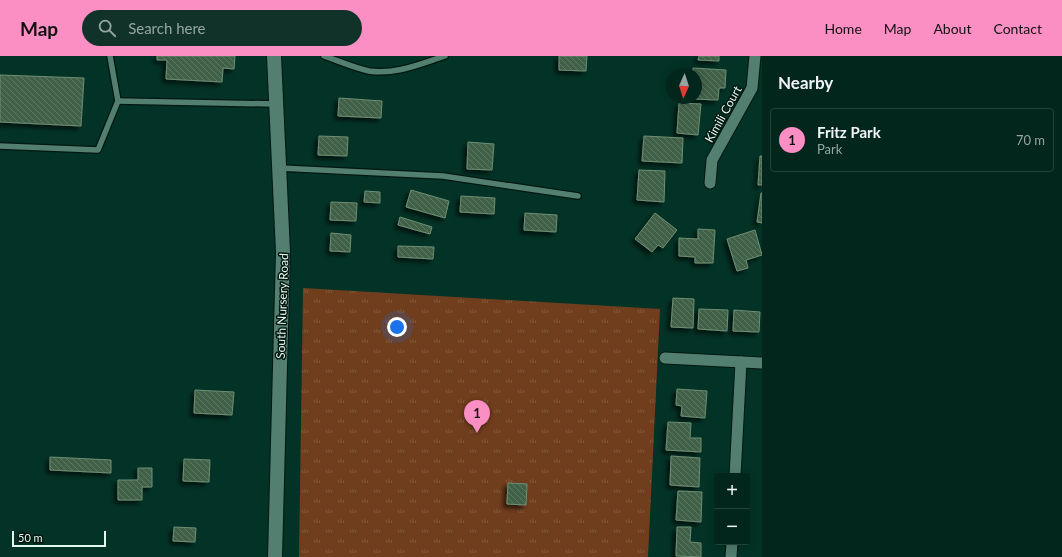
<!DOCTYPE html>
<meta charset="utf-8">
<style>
:root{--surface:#02261c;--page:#103229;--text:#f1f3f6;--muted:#96a5a3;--line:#23433b;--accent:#fb8fc3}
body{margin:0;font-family:Lato,sans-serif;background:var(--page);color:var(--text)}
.controls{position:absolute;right:12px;bottom:12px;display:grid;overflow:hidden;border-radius:4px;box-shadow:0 2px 10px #0003}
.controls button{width:36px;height:36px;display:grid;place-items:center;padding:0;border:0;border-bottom:1px solid var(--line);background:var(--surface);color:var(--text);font:20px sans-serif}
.compass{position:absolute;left:666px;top:12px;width:36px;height:36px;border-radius:50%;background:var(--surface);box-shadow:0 2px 10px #0003;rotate:183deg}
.scale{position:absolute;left:12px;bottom:10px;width:94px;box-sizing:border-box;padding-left:4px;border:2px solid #e1f8ef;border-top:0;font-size:11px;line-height:14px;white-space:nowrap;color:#e1f8ef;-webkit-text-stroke:3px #051711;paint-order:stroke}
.you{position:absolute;left:397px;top:271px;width:14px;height:14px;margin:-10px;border:3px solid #fff;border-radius:50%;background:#1a73e8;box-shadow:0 0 0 6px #1a73e833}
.badge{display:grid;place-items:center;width:26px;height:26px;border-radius:50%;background:var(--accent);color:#111;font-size:13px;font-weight:700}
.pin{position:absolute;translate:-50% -33px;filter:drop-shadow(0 1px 2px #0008)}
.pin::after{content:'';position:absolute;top:21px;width:14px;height:12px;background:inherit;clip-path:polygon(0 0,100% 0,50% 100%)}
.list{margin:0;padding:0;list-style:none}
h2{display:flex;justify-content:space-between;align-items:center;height:52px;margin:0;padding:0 16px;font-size:17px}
h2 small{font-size:13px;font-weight:400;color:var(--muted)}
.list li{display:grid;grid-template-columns:26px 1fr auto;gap:12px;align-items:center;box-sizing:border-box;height:64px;margin:0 8px 8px;padding:0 8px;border:1px solid var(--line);border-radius:4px}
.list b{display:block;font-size:15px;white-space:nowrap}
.list p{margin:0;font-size:13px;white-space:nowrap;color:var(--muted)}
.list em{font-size:13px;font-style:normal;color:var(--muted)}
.icon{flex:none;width:22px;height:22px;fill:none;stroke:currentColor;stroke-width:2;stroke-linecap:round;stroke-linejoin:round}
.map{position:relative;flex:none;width:762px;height:501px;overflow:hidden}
header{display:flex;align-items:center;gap:24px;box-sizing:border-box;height:56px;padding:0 20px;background:var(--accent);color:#111}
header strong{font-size:19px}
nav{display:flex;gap:22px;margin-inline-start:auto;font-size:14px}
.search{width:280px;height:36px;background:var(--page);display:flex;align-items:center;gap:10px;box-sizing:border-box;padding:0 14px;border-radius:22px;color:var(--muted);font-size:15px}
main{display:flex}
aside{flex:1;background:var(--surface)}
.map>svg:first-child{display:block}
.park{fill:url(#park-tufts)}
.building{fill:url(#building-back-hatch);stroke:#6e8f74;filter:url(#shadow)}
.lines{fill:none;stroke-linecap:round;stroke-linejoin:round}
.service-casing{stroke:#021711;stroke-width:8}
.minor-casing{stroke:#021711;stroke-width:13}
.tertiary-casing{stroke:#021711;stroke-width:16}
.service{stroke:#537f70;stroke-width:5.5}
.minor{stroke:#537f70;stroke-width:11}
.tertiary{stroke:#537f70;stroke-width:14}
.labels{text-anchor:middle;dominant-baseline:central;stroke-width:3;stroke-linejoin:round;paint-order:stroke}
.street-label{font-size:12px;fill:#e1f8ef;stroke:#051711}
</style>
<header>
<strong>Map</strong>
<div class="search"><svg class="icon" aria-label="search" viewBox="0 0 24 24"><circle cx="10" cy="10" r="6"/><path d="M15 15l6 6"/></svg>Search here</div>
<nav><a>Home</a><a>Map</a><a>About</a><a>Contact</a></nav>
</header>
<main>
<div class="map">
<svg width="762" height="501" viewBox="0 0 762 501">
<defs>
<pattern id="park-tufts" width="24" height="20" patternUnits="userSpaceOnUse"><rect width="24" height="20" fill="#703d1d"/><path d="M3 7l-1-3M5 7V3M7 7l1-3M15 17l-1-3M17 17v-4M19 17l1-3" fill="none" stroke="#845a3e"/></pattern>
<pattern id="building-back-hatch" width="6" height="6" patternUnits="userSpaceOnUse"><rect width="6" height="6" fill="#416047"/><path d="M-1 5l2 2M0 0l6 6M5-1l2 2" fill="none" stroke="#5c7862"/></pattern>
<filter id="shadow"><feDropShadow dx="-3.5" dy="3.5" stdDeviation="2" flood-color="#0009"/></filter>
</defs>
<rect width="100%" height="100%" fill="#033326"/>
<!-- park -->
<polygon class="park" points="303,232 660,253 648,501 299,501"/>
<!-- building -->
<g class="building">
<polygon points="157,0 235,0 234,13 223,12 222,26 166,23 167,4 157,4"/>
<polygon points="559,0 587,0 586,15 559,14"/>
<polygon points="699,0 719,0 719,5 698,4"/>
<polygon points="693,12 726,14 725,32 719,32 718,44 692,43 696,42 696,18 693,18"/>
<polygon points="0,19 84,22 81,70 0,66"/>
<polygon points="339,42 382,45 381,62 338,60"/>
<polygon points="679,47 701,48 698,79 677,77"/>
<polygon points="319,80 348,81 347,100 318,99"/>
<polygon points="644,80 683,82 682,107 642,105"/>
<polygon points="468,86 494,88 492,114 467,113"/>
<polygon points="760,100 762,100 762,129 758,129"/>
<polygon points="639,114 665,115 664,146 637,144"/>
<polygon points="411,134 449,145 445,162 406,151"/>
<polygon points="365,135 380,136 380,147 364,146"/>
<polygon points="761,137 762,137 762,167 757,166"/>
<polygon points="461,140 495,142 494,158 460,156"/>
<polygon points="331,146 357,147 356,165 330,164"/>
<polygon points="525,157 557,159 556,176 524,174"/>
<polygon points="655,157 677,174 663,192 658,189 652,196 635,183"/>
<polygon points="400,161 432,171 430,178 398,169"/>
<polygon points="698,173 715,174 713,207 695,207 695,201 679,200 679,182 698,183"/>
<polygon points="755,174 762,199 746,204 748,212 737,215 727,183"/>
<polygon points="331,177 351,179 350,196 330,195"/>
<polygon points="398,190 434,191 433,203 398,201"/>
<polygon points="673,242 694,243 693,272 671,271"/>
<polygon points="699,253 728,254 727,275 698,273"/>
<polygon points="734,254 760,256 759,276 733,275"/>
<polygon points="677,333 707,335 705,362 681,360 682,350 676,349"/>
<polygon points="195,334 234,336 232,359 194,357"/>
<polygon points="668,366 691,367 690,382 701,382 701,396 666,394"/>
<polygon points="671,400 700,402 699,431 670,429"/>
<polygon points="50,401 111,404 111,417 50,414"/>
<polygon points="184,403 210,404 209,426 183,425"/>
<polygon points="138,412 152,412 152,431 142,431 142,444 118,444 118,424 138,424"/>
<polygon points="508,427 527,428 526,449 507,448"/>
<polygon points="678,435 702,436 701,466 676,464"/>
<polygon points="174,471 196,472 195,486 173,485"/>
<polygon points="677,471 691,471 690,486 701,487 701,501 676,500"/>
</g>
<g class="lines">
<!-- service casing -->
<g class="service-casing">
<g id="service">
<path d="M324 0C339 5 354 12 369 15 395 19 420 8 445 0"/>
<polyline points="118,45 275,48"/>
<polyline points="0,90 98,94 118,45 110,0"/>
<polyline points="280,112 443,120 578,140"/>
</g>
</g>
<!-- minor casing -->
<g class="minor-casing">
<g id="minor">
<polyline points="710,127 712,104 752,32 755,0"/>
<polyline points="665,302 762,307"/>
<polyline points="735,420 741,306"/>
<polyline points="731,501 732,486"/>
</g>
</g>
<!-- tertiary casing -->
<g class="tertiary-casing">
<polyline id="tertiary" points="274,0 283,196 275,501"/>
</g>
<!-- service -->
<use href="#service" class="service"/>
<!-- minor -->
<use href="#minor" class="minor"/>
<!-- tertiary -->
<use href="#tertiary" class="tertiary"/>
</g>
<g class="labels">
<!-- street labels -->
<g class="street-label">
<text transform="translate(723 58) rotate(-61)">Kimili Court</text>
<text transform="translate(282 250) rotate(-88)">South Nursery Road</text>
</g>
</g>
</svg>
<div class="controls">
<button>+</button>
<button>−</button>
</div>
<svg class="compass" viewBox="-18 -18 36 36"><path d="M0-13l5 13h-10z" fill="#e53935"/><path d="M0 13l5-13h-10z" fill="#96a5a3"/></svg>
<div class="scale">50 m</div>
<div class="you"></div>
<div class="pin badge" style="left:477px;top:377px">1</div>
</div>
<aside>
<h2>Nearby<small></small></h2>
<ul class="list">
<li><span class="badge">1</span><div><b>Fritz Park</b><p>Park</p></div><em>70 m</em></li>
</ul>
</aside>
</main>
